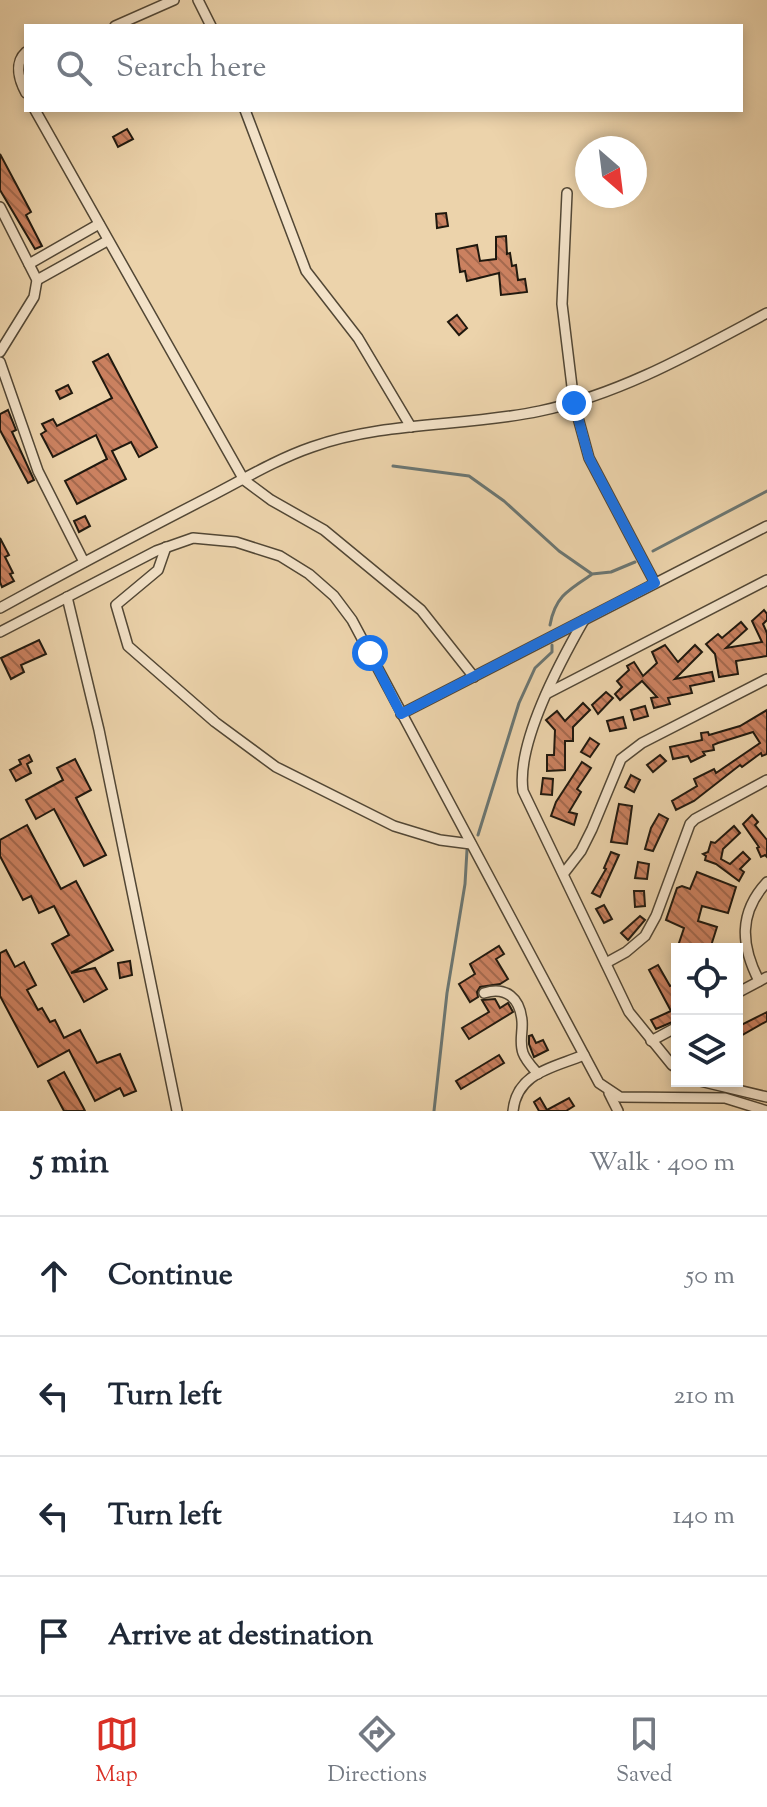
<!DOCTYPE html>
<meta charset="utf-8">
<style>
:root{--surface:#fff;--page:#f6f6f7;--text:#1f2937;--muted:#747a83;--line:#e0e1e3;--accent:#d93025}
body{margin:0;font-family:"Sorts Mill Goudy",serif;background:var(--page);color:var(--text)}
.controls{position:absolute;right:24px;bottom:24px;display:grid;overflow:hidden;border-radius:0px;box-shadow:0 4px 12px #0003}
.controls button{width:72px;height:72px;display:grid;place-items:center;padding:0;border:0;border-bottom:2px solid var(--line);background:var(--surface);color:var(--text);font:40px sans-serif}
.compass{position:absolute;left:575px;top:136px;width:72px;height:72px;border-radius:50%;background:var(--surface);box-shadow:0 4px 12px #0003;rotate:152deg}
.stop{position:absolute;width:24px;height:24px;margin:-18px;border:6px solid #1a73e8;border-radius:50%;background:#fff}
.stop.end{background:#1a73e8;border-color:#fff;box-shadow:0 2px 8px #0008}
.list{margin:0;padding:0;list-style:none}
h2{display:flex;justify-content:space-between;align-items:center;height:104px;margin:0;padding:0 32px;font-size:34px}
h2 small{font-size:26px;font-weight:400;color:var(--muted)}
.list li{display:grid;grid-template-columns:52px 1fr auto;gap:24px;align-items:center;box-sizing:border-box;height:120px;padding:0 32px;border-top:2px solid var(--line)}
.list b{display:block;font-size:30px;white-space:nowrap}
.list em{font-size:26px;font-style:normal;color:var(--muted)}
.icon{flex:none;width:44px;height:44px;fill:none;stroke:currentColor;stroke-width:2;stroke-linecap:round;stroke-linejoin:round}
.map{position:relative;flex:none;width:767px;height:1111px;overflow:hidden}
.search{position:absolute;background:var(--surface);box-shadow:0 4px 12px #0003;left:24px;right:24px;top:24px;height:88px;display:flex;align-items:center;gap:20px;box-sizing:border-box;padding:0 28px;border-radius:0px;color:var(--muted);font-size:30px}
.sheet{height:584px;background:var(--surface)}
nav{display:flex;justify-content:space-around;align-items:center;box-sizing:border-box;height:112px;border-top:2px solid var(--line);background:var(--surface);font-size:22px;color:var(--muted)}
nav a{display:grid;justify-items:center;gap:4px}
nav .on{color:var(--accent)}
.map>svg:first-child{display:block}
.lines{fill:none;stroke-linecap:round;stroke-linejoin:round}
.stream{stroke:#6b7672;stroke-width:3}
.building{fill:url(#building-back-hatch);stroke:#1f180e;stroke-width:2}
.minor-casing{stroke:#524735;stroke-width:12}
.minor{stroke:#f3e2c8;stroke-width:9}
.route{stroke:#1a73e8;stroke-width:10}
</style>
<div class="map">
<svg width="767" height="1111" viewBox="0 0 767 1111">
<defs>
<pattern id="building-back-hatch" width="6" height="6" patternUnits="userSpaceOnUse" patternTransform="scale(2)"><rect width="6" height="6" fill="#cb8160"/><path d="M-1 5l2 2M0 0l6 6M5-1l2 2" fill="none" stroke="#a4694e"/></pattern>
</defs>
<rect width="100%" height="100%" fill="#ecd3ab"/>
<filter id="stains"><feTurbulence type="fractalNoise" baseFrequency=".0025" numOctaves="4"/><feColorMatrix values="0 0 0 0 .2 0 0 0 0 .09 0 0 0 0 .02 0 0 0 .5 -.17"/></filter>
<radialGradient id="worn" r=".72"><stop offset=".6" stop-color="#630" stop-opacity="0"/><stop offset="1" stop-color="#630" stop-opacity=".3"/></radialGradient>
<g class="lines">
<!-- stream -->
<g class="stream">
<polyline points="393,466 469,476 504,501 559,551 592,574 611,572 635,562"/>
<polyline points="653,551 767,491"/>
<path d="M550 625C555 597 568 590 591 575"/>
<polyline points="478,835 519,703 535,668 552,652 552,645"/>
<polyline points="434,1111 447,993 465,884 467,850"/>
</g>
</g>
<!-- building -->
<g class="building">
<polygon points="127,129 133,139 118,147 113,137"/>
<polygon points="0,154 31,212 26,215 42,246 35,249 0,190"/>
<polygon points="446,213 448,226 437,228 436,214"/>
<polygon points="506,236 507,254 510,253 512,266 516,265 518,280 525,279 527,292 501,295 499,273 467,281 465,271 460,272 457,249 477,245 480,261 496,259 496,237"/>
<polygon points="457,315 467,328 459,335 448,322"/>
<polygon points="108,354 157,447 139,457 131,442 112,451 126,479 77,504 65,481 107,459 96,435 53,457 41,434 46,431 42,424 53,419 57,426 112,398 93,362"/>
<polygon points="68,385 72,393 60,399 56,391"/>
<polygon points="8,410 16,430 12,432 34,480 28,483 0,430 0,414"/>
<polygon points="85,516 90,526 79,532 74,521"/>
<polygon points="0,538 9,555 5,557 13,573 10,574 14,581 2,587 0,582"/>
<polygon points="764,610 767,614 767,620 763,624 767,633 767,656 736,661 738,674 719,677 715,654 706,644 718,634 722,638 741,622 747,629 726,648 762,642 752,621"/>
<polygon points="39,640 46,654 21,665 24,672 11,679 1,658"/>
<polygon points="665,645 678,662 695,645 702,652 675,679 712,672 714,681 690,686 692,693 668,698 670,704 654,708 651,698 657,697 642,681 620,700 615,694 622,687 617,681 629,670 627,666 634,662 643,676 657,663 652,652"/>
<polygon points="606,692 613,698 598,714 592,705"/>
<polygon points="583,703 590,710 573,727 573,741 565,741 565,770 547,771 547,755 554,755 555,730 546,720 557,711 565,721"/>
<polygon points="645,706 648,716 634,720 631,710"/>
<polygon points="767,710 767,754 762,756 761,753 742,767 740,765 694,801 676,810 672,801 697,786 694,779 714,769 716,773 760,743 753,732 718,743 713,745 714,750 703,752 705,755 691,762 688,756 673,759 670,747 702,740 701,733 708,732 709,735 740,726"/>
<polygon points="623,717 626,728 610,731 607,721"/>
<polygon points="590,738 599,744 590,757 581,752"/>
<polygon points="29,755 32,761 27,764 31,773 16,781 10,770 21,764 19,760"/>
<polygon points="660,755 666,761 653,772 647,765"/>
<polygon points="75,759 91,790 76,798 106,855 84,866 54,809 36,819 26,800 63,780 57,768"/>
<polygon points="582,762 591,768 577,789 581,792 569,812 577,814 574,825 551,816 556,802"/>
<polygon points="631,775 640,780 634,792 625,787"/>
<polygon points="543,778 553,779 552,795 541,794"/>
<polygon points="619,804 632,806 627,844 611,842"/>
<polygon points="659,814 668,819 653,851 645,849 651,828"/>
<polygon points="752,815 758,822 755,825 767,840 767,857 765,855 761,857 757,848 759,847 743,824"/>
<polygon points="27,825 61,889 76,881 113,950 71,973 95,968 107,989 84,1002 52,944 69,935 54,906 39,913 31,896 23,900 0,856 0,840"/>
<polygon points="734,826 740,833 723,849 721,859 730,864 743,852 750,859 740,869 744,872 739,881 716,864 705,860 706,856 703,854 708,852 711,842 715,843"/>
<polygon points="611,852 619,855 600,897 592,893 606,869 604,868"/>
<polygon points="638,862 649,864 647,879 635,878"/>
<polygon points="697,872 736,887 728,913 702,906 698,921 717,927 710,949 677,949 684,928 666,920 677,888 682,886 690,889"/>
<polygon points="634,891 644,891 645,906 635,907"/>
<polygon points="604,905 612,919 604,923 596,909"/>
<polygon points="640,916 645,920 628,940 621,933"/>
<polygon points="499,946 504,954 496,959 508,979 500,984 480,987 477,992 478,997 470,1002 459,984 475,974 470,964"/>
<polygon points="6,950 15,967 24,962 36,985 27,990 38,1010 42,1008 50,1022 55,1020 64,1038 80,1030 97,1063 120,1054 136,1091 124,1096 120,1088 95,1101 69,1050 38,1067 0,996 0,953"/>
<polygon points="130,961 132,975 120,978 118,963"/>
<polygon points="658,965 670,986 677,983 677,1020 656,1029 651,1020 671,1011 649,970"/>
<polygon points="495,999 500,1008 508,1003 513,1012 469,1039 462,1028 489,1012 482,1000"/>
<polygon points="767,1012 767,1021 737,1038 737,1027"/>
<polygon points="532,1035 536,1043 543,1040 548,1050 534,1057 529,1044 529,1036"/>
<polygon points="499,1055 504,1063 461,1089 456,1081"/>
<polygon points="64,1072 83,1107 85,1111 64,1111 48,1081"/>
<polygon points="540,1098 547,1110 569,1098 574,1106 566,1111 539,1111 534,1102"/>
</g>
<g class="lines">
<!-- minor casing -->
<g class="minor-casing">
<g id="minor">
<polyline points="198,0 211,26"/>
<polyline points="115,26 174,0"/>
<path d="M26 52C14 63 19 80 26 93"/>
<polyline points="35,110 244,480 271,500 324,530 421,610 474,677"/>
<polyline points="245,110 306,271 358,338 411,427"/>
<polyline points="567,193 562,304 574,403 589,458 655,583"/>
<polyline points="0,207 37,280 34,297 0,352"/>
<polyline points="29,264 99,224"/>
<polyline points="37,280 107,241"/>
<polyline points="0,362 38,471 84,562"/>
<polyline points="166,547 158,570 116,605 128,646 215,722 276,767 394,826 440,840 471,844"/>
<polyline points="67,597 99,730 177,1111"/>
<path d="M0 608C69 570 139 533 209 497 242 480 277 459 312 447 385 421 465 427 540 411 621 394 694 352 767 313"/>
<path d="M584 620C560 662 516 743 523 791L629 1012 672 1065 677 1068"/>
<polyline points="0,632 156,551 193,538 236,542 280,556 309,574 334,596 352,620 599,1083 620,1097 725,1098 767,1111"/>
<polyline points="548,693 767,580"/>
<polyline points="401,714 767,526"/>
<polyline points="564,873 581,851 592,829 621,759 642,743 767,679"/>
<polyline points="606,963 626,952 645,936 656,916 690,824 695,819 767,780"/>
<path d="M759 981C741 946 738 913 767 882"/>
<path d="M484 993C506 986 520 998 522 1021 523 1032 519 1042 523 1053 526 1061 533 1068 538 1074"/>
<polyline points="737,993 767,977"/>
<polyline points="651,1041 677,1027"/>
<polyline points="700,1081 767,1097"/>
<polyline points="609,1093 618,1111"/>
<path d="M513 1111C517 1072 553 1068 584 1055"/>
</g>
</g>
<!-- minor -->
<use href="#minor" class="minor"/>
</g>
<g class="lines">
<!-- route -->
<polyline class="route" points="370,653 401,714 655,583 589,458 574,403"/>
</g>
<rect width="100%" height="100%" filter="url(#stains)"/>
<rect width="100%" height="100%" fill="url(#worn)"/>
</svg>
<div class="controls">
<button><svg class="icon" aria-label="locate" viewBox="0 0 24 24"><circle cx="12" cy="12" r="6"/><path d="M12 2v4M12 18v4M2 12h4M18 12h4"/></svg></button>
<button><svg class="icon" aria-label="layers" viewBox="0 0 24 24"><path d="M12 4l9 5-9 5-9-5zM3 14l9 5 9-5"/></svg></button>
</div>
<svg class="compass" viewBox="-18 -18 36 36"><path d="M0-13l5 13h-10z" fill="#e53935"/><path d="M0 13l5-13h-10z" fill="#747a83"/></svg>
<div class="stop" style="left:370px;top:653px"></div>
<div class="stop end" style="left:574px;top:403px"></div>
<div class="search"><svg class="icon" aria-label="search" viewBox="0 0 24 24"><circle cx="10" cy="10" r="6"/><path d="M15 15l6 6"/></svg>Search here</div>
</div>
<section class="sheet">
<h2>5 min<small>Walk · 400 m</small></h2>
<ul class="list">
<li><svg class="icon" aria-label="ahead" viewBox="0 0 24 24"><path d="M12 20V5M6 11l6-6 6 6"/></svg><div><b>Continue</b></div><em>50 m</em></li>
<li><svg class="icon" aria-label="left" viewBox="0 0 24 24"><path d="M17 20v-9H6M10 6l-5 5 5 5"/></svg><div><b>Turn left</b></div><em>210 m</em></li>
<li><svg class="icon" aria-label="left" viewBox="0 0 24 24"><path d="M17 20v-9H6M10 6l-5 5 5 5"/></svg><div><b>Turn left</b></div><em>140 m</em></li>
<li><svg class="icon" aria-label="arrive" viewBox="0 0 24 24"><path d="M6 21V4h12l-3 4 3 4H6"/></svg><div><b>Arrive at destination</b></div></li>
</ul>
</section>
<nav>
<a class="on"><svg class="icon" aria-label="map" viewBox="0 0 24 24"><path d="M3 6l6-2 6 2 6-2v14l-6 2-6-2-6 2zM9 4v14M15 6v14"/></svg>Map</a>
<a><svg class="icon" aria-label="directions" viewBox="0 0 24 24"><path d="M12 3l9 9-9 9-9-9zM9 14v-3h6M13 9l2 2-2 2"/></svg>Directions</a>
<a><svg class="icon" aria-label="saved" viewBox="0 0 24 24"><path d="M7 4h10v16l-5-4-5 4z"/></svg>Saved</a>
</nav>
